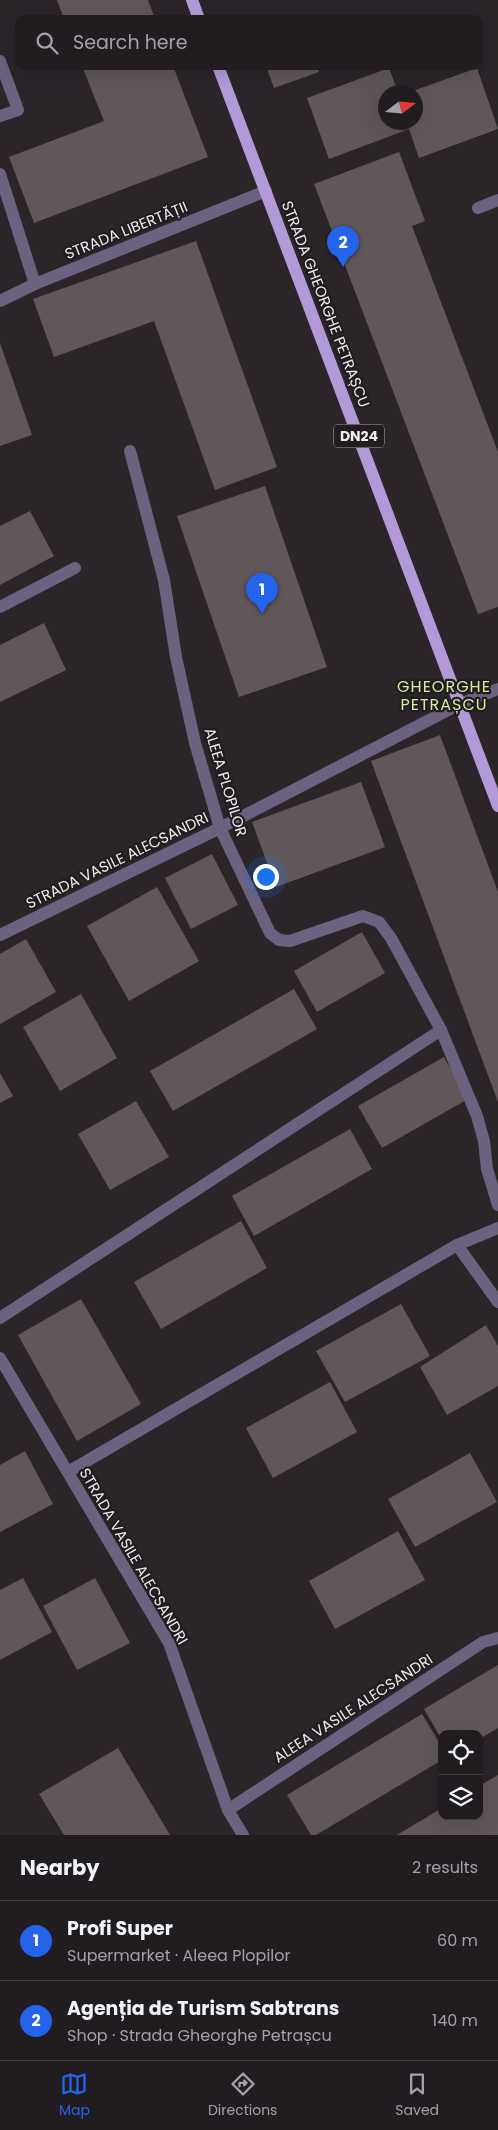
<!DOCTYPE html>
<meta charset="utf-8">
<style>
:root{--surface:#201c20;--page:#282529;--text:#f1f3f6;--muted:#a2a1a5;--line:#3d3a3e;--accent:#2563eb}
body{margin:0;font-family:Poppins,sans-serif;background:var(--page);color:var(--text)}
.controls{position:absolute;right:15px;bottom:15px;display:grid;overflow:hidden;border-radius:10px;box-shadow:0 5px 20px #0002}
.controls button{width:45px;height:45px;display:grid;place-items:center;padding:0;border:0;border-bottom:1px solid var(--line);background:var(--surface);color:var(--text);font:25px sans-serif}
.compass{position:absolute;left:378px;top:85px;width:45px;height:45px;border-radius:50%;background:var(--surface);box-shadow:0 5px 20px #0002;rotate:74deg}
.you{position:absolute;left:265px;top:876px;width:18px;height:18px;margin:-12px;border:4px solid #fff;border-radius:50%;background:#1a73e8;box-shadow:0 0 0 8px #1a73e833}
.badge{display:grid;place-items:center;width:32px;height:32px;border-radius:50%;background:var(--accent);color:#fff;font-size:16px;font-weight:700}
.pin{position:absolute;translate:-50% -41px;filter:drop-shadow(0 1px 2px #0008)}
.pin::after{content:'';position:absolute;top:26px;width:18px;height:15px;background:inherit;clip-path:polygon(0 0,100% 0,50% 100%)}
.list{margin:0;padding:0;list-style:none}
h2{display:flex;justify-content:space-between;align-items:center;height:65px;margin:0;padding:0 20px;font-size:21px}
h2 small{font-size:16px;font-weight:400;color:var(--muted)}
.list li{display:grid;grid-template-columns:32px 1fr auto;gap:15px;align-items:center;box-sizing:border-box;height:80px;padding:0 20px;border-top:1px solid var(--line)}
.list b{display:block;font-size:19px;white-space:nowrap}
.list p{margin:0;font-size:16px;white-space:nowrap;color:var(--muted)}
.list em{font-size:16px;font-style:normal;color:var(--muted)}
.icon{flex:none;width:28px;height:28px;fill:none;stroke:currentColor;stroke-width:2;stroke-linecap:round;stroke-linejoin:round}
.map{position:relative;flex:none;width:498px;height:1835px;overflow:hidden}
.search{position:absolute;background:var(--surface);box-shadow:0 5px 20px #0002;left:15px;right:15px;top:15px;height:55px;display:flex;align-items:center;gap:12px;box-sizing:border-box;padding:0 18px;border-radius:10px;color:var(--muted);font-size:19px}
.sheet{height:225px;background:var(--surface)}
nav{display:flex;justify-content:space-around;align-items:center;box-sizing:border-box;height:70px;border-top:1px solid var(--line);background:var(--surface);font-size:14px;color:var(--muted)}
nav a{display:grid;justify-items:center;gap:2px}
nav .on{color:var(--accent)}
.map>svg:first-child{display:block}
.building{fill:#61575a}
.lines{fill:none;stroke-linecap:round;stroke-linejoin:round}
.street{stroke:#6c617f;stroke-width:12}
.primary{stroke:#b29ad8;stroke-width:12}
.labels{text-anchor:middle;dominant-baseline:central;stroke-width:4.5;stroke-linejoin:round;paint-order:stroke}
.shield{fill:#211c20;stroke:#b0acb0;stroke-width:1}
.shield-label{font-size:14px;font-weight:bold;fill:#eeeaed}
.street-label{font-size:15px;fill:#eeeaed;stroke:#211c20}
.neighbourhood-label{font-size:16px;letter-spacing:1px;fill:#d5eba0;stroke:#211c20}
</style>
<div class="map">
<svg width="498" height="1835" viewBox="0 0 498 1835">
<rect width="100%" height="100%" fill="#2b252a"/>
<!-- building -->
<g class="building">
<polygon points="57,0 148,0 155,19 64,19"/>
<polygon points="82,66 173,66 208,157 34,223 9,157 104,121"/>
<polygon points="266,66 317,66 319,72 274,88"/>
<polygon points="389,68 398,92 386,92 386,122 416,122 416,92 410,92 477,68 498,129 419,158 409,129 329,159 307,98"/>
<polygon points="399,152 425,221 412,226 498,452 498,607 478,614 314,184"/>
<polygon points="196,241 277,467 215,490 154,321 54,357 33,299"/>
<polygon points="0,343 32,435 0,446"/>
<polygon points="265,486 327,667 239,697 177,516"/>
<polygon points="30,511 54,556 0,585 0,526"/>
<polygon points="44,623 66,670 0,702 0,645"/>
<polygon points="440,735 498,892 498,1102 371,761"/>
<polygon points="361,782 385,847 276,887 252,822"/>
<polygon points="212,854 238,905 191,929 165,878"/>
<polygon points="157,887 199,961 129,1001 87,926"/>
<polygon points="362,932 385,973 317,1012 294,971"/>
<polygon points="26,939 56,992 0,1024 0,954"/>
<polygon points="294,989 317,1029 173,1111 150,1071"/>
<polygon points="81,994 117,1058 60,1091 23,1027"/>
<polygon points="444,1057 468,1099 382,1148 358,1106"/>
<polygon points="0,1073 13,1096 0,1103"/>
<polygon points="136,1101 169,1157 110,1190 78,1134"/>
<polygon points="350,1129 372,1169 254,1236 232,1196"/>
<polygon points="241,1221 267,1268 161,1329 134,1282"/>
<polygon points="81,1299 141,1404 77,1441 18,1335"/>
<polygon points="401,1304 430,1356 345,1402 316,1351"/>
<polygon points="486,1325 498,1346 498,1386 447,1415 420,1367"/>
<polygon points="330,1382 357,1432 273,1478 246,1428"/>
<polygon points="25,1451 53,1504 0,1532 0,1465"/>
<polygon points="470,1453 497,1502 415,1547 388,1499"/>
<polygon points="398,1531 425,1580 335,1629 309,1581"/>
<polygon points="23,1578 52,1632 0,1660 0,1590"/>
<polygon points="95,1578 130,1643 77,1670 43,1606"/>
<polygon points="498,1665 498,1728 479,1739 479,1734 442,1734 442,1740 424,1709"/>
<polygon points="422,1714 442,1747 442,1760 316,1835 311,1835 287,1795"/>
<polygon points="118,1748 170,1835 64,1835 39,1794"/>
<polygon points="498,1775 498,1835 397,1835 442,1808 442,1816 479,1816 479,1786"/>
</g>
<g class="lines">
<!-- street -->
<g class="street">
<polyline points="0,61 18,110 0,116"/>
<polyline points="0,174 35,284"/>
<polyline points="478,208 498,200"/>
<polyline points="0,301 35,284 266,191"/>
<polyline points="130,451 164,580 176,657 195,743 220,828 270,933 279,940 290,941 363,916 379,922 391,938 441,1030 477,1116 484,1141 487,1169 498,1205"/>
<polyline points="0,607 75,568"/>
<polyline points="0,935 220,828 460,704 498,689"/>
<polyline points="457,1245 498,1302"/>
<polyline points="0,1318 441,1030"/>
<polyline points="0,1358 169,1643 228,1810 243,1835"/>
<polyline points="68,1472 457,1245 498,1228"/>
<polyline points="228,1810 483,1642 498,1638"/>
</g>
<!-- primary -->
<g class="primary">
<polyline points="192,0 199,19"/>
<polyline points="218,66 498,806"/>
</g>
</g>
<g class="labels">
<!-- shield labels -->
<rect class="shield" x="334" y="424.5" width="50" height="23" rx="4"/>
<g class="shield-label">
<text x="359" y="436">DN24</text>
</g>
<!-- street labels -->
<g class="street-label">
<text transform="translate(126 230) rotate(-22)">STRADA LIBERTĂȚII</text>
<text transform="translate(326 304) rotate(69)">STRADA GHEORGHE PETRAȘCU</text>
<text transform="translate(226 782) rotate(73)">ALEEA PLOPILOR</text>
<text transform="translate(117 860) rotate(-26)">STRADA VASILE ALECSANDRI</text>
<text transform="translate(134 1556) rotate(60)">STRADA VASILE ALECSANDRI</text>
<text transform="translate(353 1708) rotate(-33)">ALEEA VASILE ALECSANDRI</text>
</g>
<!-- neighbourhood labels -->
<g class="neighbourhood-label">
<text x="444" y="686">GHEORGHE<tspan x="444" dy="18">PETRAȘCU</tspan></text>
</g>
</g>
</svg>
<div class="controls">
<button><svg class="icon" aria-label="locate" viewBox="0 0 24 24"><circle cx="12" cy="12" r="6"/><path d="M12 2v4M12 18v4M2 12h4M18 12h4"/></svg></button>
<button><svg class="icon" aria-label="layers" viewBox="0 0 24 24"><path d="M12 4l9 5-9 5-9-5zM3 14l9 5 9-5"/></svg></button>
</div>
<svg class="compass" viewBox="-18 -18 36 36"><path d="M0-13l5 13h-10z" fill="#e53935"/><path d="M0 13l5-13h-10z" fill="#a2a1a5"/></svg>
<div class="you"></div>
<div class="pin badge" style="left:262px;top:614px">1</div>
<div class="pin badge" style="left:343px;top:267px">2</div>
<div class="search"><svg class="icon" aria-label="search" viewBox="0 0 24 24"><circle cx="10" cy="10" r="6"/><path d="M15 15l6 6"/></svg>Search here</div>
</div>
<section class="sheet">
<h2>Nearby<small>2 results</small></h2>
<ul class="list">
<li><span class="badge">1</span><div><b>Profi Super</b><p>Supermarket · Aleea Plopilor</p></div><em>60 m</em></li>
<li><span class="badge">2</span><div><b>Agenția de Turism Sabtrans</b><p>Shop · Strada Gheorghe Petrașcu</p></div><em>140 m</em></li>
</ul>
</section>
<nav>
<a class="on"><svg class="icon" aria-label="map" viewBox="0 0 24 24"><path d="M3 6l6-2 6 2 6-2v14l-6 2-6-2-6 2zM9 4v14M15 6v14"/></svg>Map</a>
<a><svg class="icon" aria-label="directions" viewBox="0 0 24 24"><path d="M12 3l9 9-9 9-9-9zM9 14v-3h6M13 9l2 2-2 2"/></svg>Directions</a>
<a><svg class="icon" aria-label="saved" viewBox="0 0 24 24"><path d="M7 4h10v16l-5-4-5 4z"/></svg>Saved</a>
</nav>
